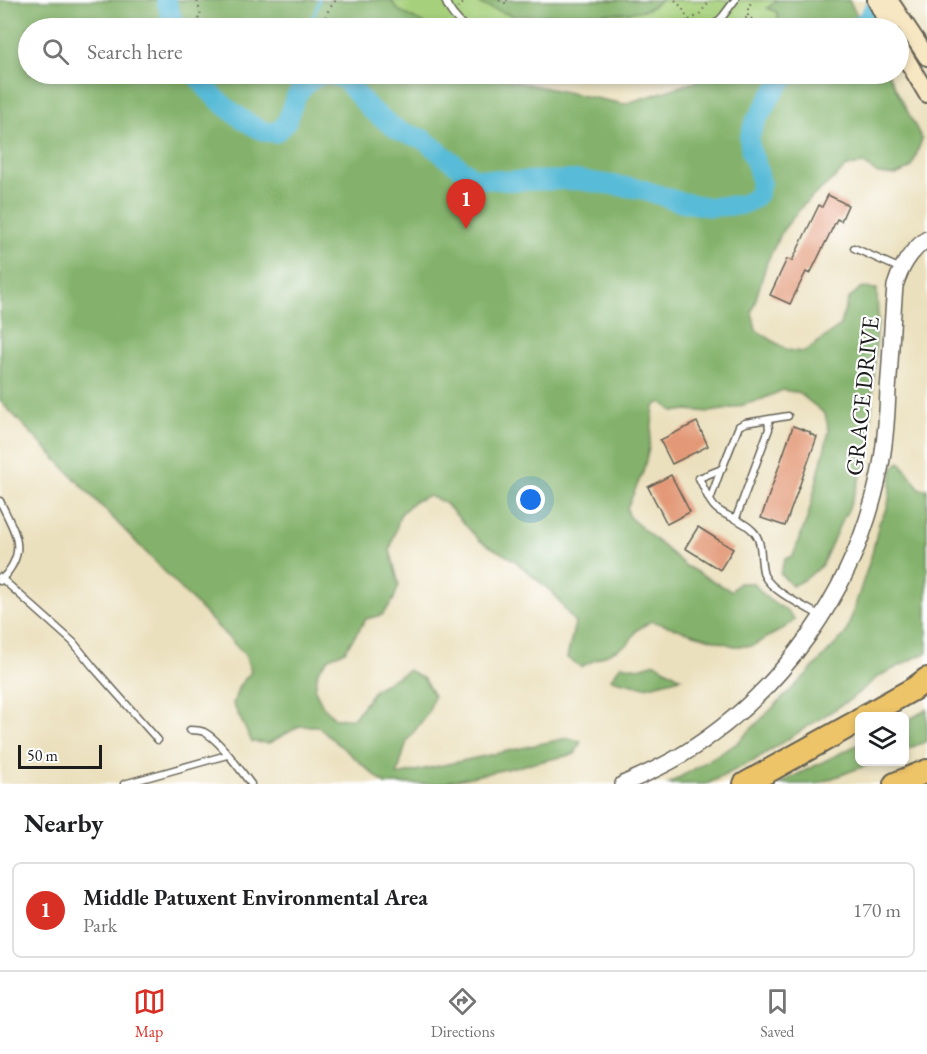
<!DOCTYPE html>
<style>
:root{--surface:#fff;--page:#f6f6f6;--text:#202124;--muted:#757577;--line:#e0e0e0;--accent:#d93025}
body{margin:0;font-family:"EB Garamond",serif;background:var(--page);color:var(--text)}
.controls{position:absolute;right:18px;bottom:18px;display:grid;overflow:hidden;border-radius:9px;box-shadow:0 3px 9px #0003}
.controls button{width:54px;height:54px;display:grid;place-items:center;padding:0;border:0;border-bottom:2px solid var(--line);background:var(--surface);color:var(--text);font:30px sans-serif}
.scale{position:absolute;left:18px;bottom:15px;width:84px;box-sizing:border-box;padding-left:6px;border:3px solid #1c1c1c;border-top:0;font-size:16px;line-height:21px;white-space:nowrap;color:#1c1c1c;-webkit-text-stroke:4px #fff;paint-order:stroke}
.you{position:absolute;left:531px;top:500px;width:21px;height:21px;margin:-15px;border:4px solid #fff;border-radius:50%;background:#1a73e8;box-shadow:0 0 0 9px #1a73e833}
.badge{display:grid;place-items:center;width:39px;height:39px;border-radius:50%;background:var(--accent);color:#fff;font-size:20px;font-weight:700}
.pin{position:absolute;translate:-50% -50px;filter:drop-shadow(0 2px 3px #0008)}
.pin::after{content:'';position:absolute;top:32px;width:21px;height:18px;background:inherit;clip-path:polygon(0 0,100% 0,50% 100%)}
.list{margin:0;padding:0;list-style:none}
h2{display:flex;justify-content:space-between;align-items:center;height:78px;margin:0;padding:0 24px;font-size:26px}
h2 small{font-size:20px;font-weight:400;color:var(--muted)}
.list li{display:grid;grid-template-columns:39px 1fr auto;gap:18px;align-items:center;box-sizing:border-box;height:96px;margin:0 12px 12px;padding:0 12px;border:2px solid var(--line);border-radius:9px}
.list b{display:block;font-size:22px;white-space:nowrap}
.list p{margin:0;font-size:20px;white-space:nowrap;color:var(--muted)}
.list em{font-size:20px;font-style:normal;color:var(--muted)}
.icon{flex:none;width:33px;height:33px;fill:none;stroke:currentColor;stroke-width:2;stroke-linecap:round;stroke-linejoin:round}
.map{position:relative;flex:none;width:927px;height:784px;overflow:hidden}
.search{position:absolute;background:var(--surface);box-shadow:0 3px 9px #0003;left:18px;right:18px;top:18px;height:66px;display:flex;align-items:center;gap:15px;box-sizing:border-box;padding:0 21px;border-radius:33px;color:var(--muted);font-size:22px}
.sheet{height:186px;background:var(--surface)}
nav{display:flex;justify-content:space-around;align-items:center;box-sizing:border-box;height:84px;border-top:2px solid var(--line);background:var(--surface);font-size:16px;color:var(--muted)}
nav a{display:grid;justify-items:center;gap:3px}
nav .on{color:var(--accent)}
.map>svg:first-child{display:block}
.green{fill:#a6d07c;stroke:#61764c;stroke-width:1.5}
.forest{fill:#84b26c;stroke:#506744;stroke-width:1.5}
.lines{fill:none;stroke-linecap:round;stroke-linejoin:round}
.stream{stroke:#59bbd7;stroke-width:3}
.river{stroke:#59bbd7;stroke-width:20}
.building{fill:#e39977}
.service-casing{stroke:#646154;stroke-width:9}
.tertiary-casing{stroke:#646154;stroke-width:18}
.secondary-casing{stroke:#646154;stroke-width:20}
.motorway-casing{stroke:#646154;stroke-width:26}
.path{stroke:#646154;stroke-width:2;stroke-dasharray:1.5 4.5;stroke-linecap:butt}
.service{stroke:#fff;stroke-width:6}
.tertiary{stroke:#fff;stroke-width:15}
.secondary{stroke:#f8e7c3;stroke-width:16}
.motorway{stroke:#eec469;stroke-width:22}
.labels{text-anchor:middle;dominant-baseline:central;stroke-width:4.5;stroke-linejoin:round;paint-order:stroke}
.street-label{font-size:24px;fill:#1c1c1c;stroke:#fff}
</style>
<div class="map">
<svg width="927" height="784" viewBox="0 0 927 784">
<rect width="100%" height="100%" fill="#fff"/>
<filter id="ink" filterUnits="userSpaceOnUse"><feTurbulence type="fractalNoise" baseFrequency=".0167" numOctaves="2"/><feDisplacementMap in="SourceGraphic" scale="12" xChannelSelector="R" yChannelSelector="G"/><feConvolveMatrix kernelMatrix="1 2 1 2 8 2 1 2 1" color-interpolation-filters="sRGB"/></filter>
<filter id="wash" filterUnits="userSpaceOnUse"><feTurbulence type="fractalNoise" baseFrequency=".008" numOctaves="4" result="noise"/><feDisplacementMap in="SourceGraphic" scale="24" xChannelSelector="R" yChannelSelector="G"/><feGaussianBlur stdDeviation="1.35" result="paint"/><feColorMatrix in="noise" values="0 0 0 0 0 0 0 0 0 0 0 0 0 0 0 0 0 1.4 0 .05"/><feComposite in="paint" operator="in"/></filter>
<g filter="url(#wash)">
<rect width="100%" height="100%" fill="#ebe0bd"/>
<!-- green -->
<polygon class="green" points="109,0 805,0 818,28 122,28"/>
<!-- forest -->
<g class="forest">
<polygon points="0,0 391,0 398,10 431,28 28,28 28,74 492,74 498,78 624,104 714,76 716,74 888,74 922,139 912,167 896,175 878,174 864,164 848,166 804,204 783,230 767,262 752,312 756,330 787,350 804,352 839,327 848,300 860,288 877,289 878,319 868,461 860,478 849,508 841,522 822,565 807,578 792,586 780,573 785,559 793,556 808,516 829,431 825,414 799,393 783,390 760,400 729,409 710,412 686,410 674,412 661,402 654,407 649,448 643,472 627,508 629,517 686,566 731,591 739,583 753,583 769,600 786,610 795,620 781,630 752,646 734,646 651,621 637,630 628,644 581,667 567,658 575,623 554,594 514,560 480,541 444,502 428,496 413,502 400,515 390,550 399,585 393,601 382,615 366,619 345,651 329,658 318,671 315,690 323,706 336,719 354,718 375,689 409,670 424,679 434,696 428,713 407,741 397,775 567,738 581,741 575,754 439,784 385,784 317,726 300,726 269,743 252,742 233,704 239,686 251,672 245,655 0,401"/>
<polygon points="476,0 662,0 648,9 628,13 513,16 480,4"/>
<polygon points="778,0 849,0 864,28 780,28 777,12 767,8"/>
<polygon points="900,462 920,489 927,489 927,652 879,676 851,699 755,760 707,784 668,784 736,744 809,672 846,633 872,554 879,523 888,506 893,467"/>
<polygon points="655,663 681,678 645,687 611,679 621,665 639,668"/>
<polygon points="927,709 927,741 905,750 905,722"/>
<polygon points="859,744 860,762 875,762 817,784 778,784"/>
</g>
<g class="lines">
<!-- stream -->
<polyline class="stream" points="306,28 315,13 319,0"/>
<!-- river -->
<g class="river">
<polyline points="166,0 175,28"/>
<polyline points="857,28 865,22 881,0"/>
<path d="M196 74C209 95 238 119 261 130 265 132 270 132 275 133 290 122 288 116 294 101 299 89 310 80 321 74"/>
<polyline points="330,74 344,79 371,110 399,131 423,139 473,178 509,181 577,180 641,189 677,201 710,207 741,205 752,200 758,194 761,183 757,166 751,152 749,139 754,124 771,96 784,78 790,74"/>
</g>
</g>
<g id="blocks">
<!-- building -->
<g class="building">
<polygon points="828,195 848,205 841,221 837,219 810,274 806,272 790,304 770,295 787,259 792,261 819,205 822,207"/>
<polygon points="697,422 708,446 672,464 660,440"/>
<polygon points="793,426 810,432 810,434 817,437 785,526 761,518"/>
<polygon points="671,475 690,512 667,524 648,487"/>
<polygon points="698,527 733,549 720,570 685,548"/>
</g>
</g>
</g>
<g filter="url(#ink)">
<use href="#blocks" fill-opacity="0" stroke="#646154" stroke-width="1.5"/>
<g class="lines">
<!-- service casing -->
<g class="service-casing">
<g id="service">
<path d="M445 0C449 12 457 20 466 28"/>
<polyline points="712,28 723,16 735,0"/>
<polyline points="854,248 901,269"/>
<path d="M788 416 745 423 739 426 722 469 699 478C704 487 709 504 718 510 729 518 743 520 753 531 764 542 759 561 764 575 771 591 804 606 819 615"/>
<polyline points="710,500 721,469"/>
<path d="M0 501C15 533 30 551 0 581"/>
<polyline points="736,518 769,429 768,420"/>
<polyline points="0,577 73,642 94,668 158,740"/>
<path d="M190 730C195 730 199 730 204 732 220 740 240 770 251 784"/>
<polyline points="124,784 227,755"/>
</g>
</g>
<!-- tertiary casing -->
<g class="tertiary-casing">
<path id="tertiary" d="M623 784C643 775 662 767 680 756 781 695 855 590 879 475 885 447 887 418 888 390 891 355 892 320 895 286 901 266 910 251 927 239"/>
</g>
<!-- secondary casing -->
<g class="secondary-casing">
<g id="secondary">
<polyline points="876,0 890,28"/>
<polyline points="889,0 927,57"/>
<polyline points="898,45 927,94"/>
</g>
</g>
<!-- motorway casing -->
<g class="motorway-casing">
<g id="motorway">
<polyline points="865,716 915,688 927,679"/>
<polyline points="745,784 860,720"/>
<polyline points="895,784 927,771"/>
</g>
</g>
<!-- path -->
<g class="path">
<polyline points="499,0 507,4 507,0"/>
<path d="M675 0C683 8 689 17 687 28"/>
<polyline points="457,8 465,2 465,0"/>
<polyline points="748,16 748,7 753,0"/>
<polyline points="689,20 699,15 710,0"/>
<polyline points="190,28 201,16 197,0"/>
<polyline points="320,28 329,9 336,0"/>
<polyline points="742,28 741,25 742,20 748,17 754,20 755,25 754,28"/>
<polyline points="444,74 452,78 493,80 510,74"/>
<polyline points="518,74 536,75 557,74"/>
</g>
<!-- service -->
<use href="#service" class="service"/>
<!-- tertiary -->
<use href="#tertiary" class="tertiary"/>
<!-- secondary -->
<use href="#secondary" class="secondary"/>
<!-- motorway -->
<use href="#motorway" class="motorway"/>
</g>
</g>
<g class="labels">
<!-- street labels -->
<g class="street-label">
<text transform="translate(862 396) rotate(-84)">GRACE DRIVE</text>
</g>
</g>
</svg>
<div class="controls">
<button><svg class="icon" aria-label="layers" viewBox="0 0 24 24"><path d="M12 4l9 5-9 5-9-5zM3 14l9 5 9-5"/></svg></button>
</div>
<div class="scale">50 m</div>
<div class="you"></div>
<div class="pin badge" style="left:466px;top:229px">1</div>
<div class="search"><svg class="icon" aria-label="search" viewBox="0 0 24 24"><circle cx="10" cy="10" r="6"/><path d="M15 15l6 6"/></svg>Search here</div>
</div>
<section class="sheet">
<h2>Nearby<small></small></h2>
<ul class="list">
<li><span class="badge">1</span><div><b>Middle Patuxent Environmental Area</b><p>Park</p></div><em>170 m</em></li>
</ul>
</section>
<nav>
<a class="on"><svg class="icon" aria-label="map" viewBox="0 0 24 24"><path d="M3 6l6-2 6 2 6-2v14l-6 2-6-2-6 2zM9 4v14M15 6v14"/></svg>Map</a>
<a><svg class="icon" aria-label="directions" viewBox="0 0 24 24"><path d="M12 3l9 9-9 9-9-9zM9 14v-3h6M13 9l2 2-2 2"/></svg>Directions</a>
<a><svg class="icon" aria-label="saved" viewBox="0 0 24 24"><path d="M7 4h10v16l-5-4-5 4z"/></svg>Saved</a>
</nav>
